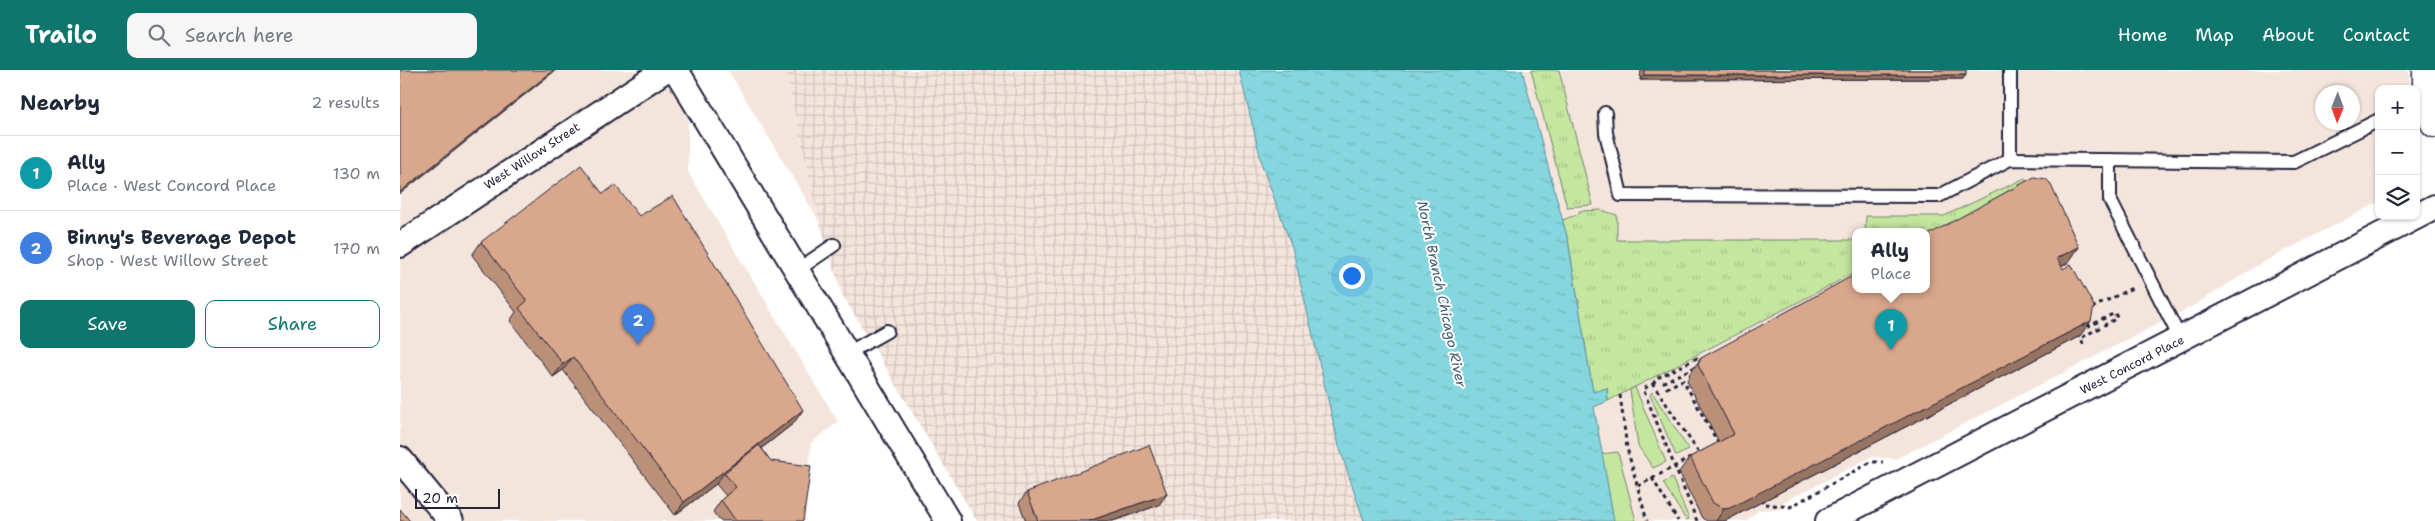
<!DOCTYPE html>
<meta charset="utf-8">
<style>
:root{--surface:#fff;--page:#f6f6f7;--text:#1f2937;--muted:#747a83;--line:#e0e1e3;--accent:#0f766e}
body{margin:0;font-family:"Shantell Sans",sans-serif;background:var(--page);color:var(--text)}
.controls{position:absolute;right:15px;top:15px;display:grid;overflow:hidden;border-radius:10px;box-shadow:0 1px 4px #0004}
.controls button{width:45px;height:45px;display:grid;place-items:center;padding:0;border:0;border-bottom:1px solid var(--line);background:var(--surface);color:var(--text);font:25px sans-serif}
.compass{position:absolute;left:1915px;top:15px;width:45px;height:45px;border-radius:50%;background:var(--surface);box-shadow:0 1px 4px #0004;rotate:181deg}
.scale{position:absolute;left:15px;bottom:12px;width:85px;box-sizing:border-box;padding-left:5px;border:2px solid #22223b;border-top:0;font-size:14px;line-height:18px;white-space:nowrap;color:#22223b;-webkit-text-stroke:4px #fff;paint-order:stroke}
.you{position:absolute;left:951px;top:205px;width:18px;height:18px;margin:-12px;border:4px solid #fff;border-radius:50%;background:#1a73e8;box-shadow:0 0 0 8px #1a73e833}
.badge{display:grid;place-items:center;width:32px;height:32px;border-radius:50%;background:var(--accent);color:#fff;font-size:16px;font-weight:700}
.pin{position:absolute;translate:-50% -41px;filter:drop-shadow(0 1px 2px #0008)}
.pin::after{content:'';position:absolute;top:26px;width:18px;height:15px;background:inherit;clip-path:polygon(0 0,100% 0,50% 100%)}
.popup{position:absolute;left:1452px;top:158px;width:78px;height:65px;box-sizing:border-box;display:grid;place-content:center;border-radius:10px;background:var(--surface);filter:drop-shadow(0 1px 4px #0005);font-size:16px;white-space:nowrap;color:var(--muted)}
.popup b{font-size:19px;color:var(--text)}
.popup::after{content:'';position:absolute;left:50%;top:100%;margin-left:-10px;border:10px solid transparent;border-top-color:var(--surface)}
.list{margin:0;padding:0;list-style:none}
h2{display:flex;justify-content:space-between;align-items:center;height:65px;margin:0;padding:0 20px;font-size:21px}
h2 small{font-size:16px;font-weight:400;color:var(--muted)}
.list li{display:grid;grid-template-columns:32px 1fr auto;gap:15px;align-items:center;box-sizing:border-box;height:75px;padding:0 20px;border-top:1px solid var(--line)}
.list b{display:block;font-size:19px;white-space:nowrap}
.list p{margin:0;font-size:16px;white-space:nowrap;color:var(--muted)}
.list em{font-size:16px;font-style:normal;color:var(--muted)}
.actions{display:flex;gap:10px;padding:15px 20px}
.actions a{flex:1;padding:11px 0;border:1px solid var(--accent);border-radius:10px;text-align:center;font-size:18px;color:var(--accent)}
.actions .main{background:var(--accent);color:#fff}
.icon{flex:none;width:28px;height:28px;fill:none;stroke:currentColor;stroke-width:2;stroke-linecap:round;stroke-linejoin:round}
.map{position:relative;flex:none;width:2035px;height:451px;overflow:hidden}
header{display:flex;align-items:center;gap:30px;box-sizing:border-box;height:70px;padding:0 25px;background:var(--accent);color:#fff}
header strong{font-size:24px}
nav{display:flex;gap:28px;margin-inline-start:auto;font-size:18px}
.search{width:350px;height:45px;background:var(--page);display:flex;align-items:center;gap:12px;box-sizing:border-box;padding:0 18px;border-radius:10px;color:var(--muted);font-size:19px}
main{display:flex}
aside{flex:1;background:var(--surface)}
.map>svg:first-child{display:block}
.built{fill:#f4e5dc;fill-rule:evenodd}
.industrial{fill:url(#industrial-grid)}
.grass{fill:url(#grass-tufts);stroke:#73846d}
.garden{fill:#c4e69f;stroke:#73846d}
.water{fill:url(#water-ripples);stroke:#5d8e9d}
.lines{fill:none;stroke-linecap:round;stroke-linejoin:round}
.lane-casing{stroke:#22223b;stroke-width:16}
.street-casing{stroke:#22223b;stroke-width:28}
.secondary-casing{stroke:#22223b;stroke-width:31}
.path{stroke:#22223b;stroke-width:3;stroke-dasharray:4 4;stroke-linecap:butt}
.lane{stroke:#fff;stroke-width:12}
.street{stroke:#fff;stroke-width:24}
.secondary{stroke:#fff;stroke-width:28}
.wall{fill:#bb9078;stroke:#22223b}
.shaded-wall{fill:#987562;stroke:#22223b}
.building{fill:#d9a78c;stroke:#22223b}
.labels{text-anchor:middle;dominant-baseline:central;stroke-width:4;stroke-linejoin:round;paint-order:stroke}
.street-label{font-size:12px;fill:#22223b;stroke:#fff}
.water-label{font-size:14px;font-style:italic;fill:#456174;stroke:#fff}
</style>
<header>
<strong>Trailo</strong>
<div class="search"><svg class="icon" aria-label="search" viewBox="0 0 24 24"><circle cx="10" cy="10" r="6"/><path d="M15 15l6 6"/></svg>Search here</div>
<nav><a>Home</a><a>Map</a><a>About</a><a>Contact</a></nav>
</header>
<main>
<aside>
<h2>Nearby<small>2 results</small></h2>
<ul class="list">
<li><span class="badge" style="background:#0f9aa8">1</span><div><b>Ally</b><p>Place · West Concord Place</p></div><em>130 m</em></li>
<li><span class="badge" style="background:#3f7fe0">2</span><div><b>Binny's Beverage Depot</b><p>Shop · West Willow Street</p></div><em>170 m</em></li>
</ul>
<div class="actions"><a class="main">Save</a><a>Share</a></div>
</aside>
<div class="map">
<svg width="2035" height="451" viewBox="0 0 2035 451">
<defs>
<pattern id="industrial-grid" width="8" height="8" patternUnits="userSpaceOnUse" patternTransform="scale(1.25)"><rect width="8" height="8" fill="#f4e5dc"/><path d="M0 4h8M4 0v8" fill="none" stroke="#d1c4be"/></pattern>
<pattern id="grass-tufts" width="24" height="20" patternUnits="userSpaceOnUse" patternTransform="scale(1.25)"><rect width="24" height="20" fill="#c4e69f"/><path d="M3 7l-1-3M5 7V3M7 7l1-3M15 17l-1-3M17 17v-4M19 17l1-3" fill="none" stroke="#a8c58a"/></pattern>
<pattern id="water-ripples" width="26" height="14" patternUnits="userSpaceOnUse" patternTransform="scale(1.25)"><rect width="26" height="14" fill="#85d6de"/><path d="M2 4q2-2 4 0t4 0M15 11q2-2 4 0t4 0" fill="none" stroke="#73b7bf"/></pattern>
</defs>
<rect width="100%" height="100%" fill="#fff"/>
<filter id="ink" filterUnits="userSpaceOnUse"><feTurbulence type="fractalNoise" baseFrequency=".02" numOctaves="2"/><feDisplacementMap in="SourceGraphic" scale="10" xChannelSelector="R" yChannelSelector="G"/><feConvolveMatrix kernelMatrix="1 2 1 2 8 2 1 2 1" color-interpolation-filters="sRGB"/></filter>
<g filter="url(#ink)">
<!-- built -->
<g class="built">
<polygon points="0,0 288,0 288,102 438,352 411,373 404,451 0,451"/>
<polygon points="328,0 385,0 419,151"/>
<path d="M1122 0H2009L2010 19H1979V132L1858 195 1795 235 1496 389 1471 387 1382 433 1381 439 1359 440 1346 451H1216L1201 384 1168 170ZM1922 22H1952V52H1922ZM1456 161H1526V219H1456Z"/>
</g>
<!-- industrial -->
<polygon class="industrial" points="385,0 839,0 863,98 892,177 939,376 964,451 577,451 442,224 419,151"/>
<!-- grass -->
<g class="grass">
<polygon points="1131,0 1159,0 1193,135 1167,137"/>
<polygon points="1625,108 1627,113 1526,166 1526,161 1465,161 1466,146 1544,146"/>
<polygon points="1201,140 1217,145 1217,170 1456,170 1456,202 1208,331 1207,318 1193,323 1168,170 1162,150 1179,144 1179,141"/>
</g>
<!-- garden -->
<g class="garden">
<polygon points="1235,317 1266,392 1253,398 1238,376 1230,320"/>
<polygon points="1252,322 1289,380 1276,386 1250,325"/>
<polygon points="1218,382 1236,451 1214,451 1201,384"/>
<polygon points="1272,408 1289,449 1286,450 1263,413"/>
</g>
<!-- water -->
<polygon class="water" points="839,0 1122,0 1168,170 1193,322 1207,318 1208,331 1194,337 1214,451 964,451 939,376 892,177 863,98"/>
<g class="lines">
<!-- lane casing -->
<g class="lane-casing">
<g id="lane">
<polyline points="1610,0 1610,89"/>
<polyline points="1205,43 1206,63 1221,125 1539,126 1610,89 1894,92 1979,50"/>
<polyline points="1710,90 1710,130 1781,270"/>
<polyline points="396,201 434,175"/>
<polyline points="446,284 487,261"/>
</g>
</g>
<!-- street casing -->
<g class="street-casing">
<g id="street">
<polyline points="276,0 548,451"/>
<polyline points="0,175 265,0"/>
<polyline points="0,389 51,451"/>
<polyline points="1428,451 2035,137"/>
</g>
</g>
<!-- secondary casing -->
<g class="secondary-casing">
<polyline id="secondary" points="2027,0 2027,36 2035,53"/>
</g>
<!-- path -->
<g class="path">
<polyline points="1692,238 1732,218"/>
<polyline points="1683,274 1681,268 1717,248 1715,243 1689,256 1687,251"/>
<polyline points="1295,297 1264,312 1267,318 1283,310 1318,373"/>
<polyline points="1253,314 1257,308 1297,288 1300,294"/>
<polyline points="1220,325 1227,378 1247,451"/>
<polyline points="1252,408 1278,451"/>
<polyline points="1238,416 1290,388"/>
<polyline points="1365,434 1390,437 1471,392 1483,392"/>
<polyline points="1297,451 1243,319 1253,314 1299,383"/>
</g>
<!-- lane -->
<use href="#lane" class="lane"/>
<!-- street -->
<use href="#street" class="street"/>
<!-- secondary -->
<use href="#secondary" class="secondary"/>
</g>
<!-- wall -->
<g class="wall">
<polygon points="1241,0 1566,0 1563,9 1240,10"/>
<polygon points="203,124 394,353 362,378 403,451 320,451 313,442 321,430 326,426 316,414 275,445 163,300 153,307 110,251 116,242 72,185 81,172"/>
<polygon points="1679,177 1668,193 1661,196 1680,266 1325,451 1307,451 1302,448 1279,402 1290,387 1319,372 1287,311 1290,303 1301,288"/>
<polygon points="627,422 759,435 713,451 626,451 619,433"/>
</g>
<!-- shaded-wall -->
<g class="shaded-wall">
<polygon points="154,0 156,0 0,124 0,122"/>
<polygon points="1244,5 1566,5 1563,9 1240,10"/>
<polygon points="1679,177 1668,193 1646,204 1657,188"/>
<polygon points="1691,251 1680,266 1325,451 1316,451 1324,439"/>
<polygon points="173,287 163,300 153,307 163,294"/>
<polygon points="403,340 394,353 326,406 324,403 316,414 275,445 284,432"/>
<polygon points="767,424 759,435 713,451 689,451"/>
</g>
<!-- building -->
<g class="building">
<polygon points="0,0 154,0 0,122"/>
<rect x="1244" y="0" width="322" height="5"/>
<polygon points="181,95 203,124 215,115 239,146 273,126 403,340 284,432 173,287 163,294 119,238 127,231 81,172"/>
<polygon points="1634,107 1646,109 1650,113 1679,177 1657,188 1663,199 1671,194 1694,236 1691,251 1330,438 1324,439 1313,433 1290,387 1334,364 1298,295 1301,288 1456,204 1456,219 1526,219 1526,166"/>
<polygon points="359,375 371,391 411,396 403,451 336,451 321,430 336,417 324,403"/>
<polygon points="749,375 767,424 689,451 638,451 627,422"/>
<polygon points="0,439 10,451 0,451"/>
</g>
</g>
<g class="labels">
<!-- street labels -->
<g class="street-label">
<text transform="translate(132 86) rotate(-33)">West Willow Street</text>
<text transform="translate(1732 295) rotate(-27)">West Concord Place</text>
</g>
<!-- water labels -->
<g class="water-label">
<text transform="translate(1042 224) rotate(78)">North Branch Chicago River</text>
</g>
</g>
</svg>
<div class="controls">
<button>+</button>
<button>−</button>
<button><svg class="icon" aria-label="layers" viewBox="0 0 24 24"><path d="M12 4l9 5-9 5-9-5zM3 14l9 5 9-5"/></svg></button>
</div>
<svg class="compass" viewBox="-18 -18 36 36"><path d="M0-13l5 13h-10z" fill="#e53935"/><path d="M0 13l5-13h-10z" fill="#747a83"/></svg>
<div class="scale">20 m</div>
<div class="you"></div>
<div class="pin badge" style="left:1491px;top:280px;background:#0f9aa8">1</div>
<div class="popup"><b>Ally</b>Place</div>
<div class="pin badge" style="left:238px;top:275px;background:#3f7fe0">2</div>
</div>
</main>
